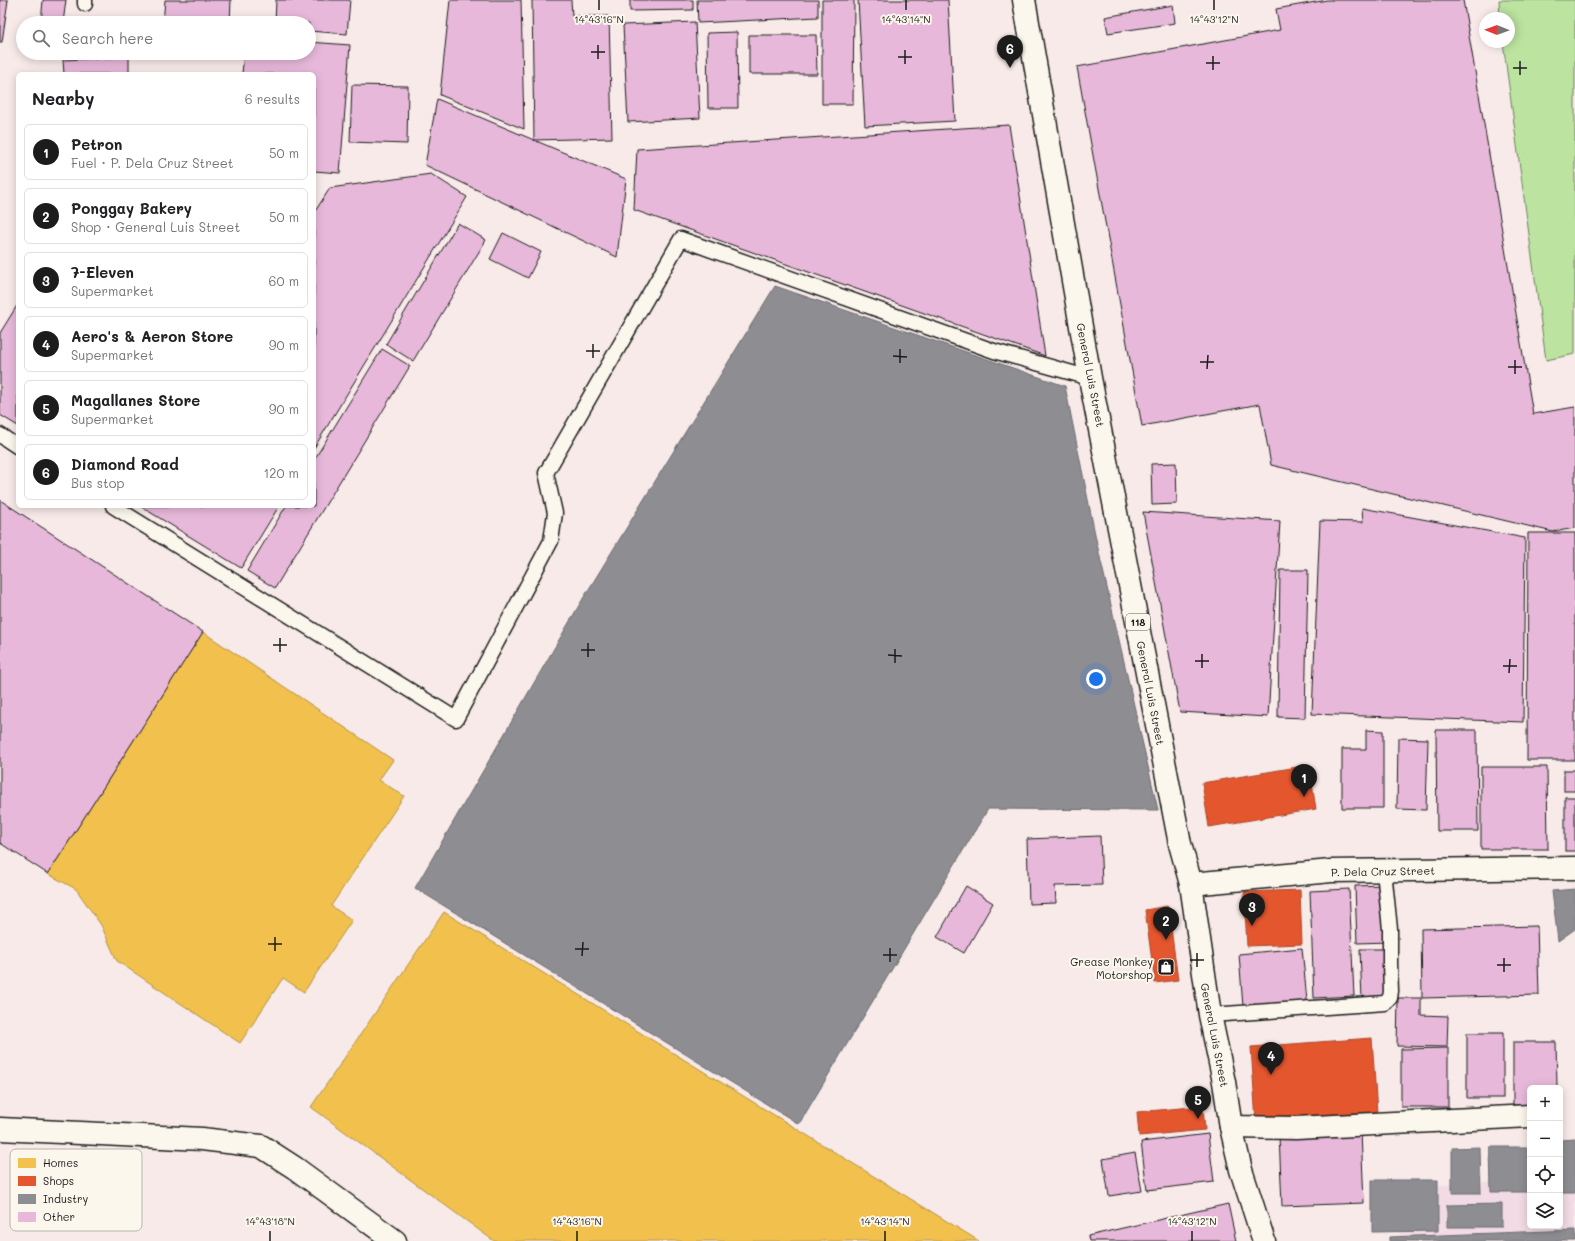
<!DOCTYPE html>
<meta charset="utf-8">
<style>
:root{--surface:#fff;--page:#f2f2f2;--text:#202124;--muted:#757577;--line:#e0e0e0;--accent:#1c1c1c}
body{margin:0;font-family:Mali,sans-serif;background:var(--page);color:var(--text)}
.controls{position:absolute;right:12px;bottom:12px;display:grid;overflow:hidden;border-radius:6px;box-shadow:0 2px 10px #0003}
.controls button{width:36px;height:36px;display:grid;place-items:center;padding:0;border:0;border-bottom:1px solid var(--line);background:var(--surface);color:var(--text);font:20px sans-serif}
.compass{position:absolute;left:1479px;top:12px;width:36px;height:36px;border-radius:50%;background:var(--surface);box-shadow:0 2px 10px #0003;rotate:271deg}
.you{position:absolute;left:1096px;top:679px;width:14px;height:14px;margin:-10px;border:3px solid #fff;border-radius:50%;background:#1a73e8;box-shadow:0 0 0 6px #1a73e833}
.badge{display:grid;place-items:center;width:26px;height:26px;border-radius:50%;background:var(--accent);color:#fff;font-size:13px;font-weight:700}
.pin{position:absolute;translate:-50% -33px;filter:drop-shadow(0 1px 2px #0008)}
.pin::after{content:'';position:absolute;top:21px;width:14px;height:12px;background:inherit;clip-path:polygon(0 0,100% 0,50% 100%)}
.list{margin:0;padding:0;list-style:none}
h2{display:flex;justify-content:space-between;align-items:center;height:52px;margin:0;padding:0 16px;font-size:17px}
h2 small{font-size:13px;font-weight:400;color:var(--muted)}
.list li{display:grid;grid-template-columns:26px 1fr auto;gap:12px;align-items:center;box-sizing:border-box;height:56px;margin:0 8px 8px;padding:0 8px;border:1px solid var(--line);border-radius:6px}
.list b{display:block;font-size:15px;white-space:nowrap}
.list p{margin:0;font-size:13px;white-space:nowrap;color:var(--muted)}
.list em{font-size:13px;font-style:normal;color:var(--muted)}
.icon{flex:none;width:22px;height:22px;fill:none;stroke:currentColor;stroke-width:2;stroke-linecap:round;stroke-linejoin:round}
.map{position:relative;flex:none;width:1575px;height:1241px;overflow:hidden}
.search{position:absolute;background:var(--surface);box-shadow:0 2px 10px #0003;left:16px;top:16px;width:300px;height:44px;display:flex;align-items:center;gap:10px;box-sizing:border-box;padding:0 14px;border-radius:22px;color:var(--muted);font-size:15px}
.panel{position:absolute;background:var(--surface);box-shadow:0 2px 10px #0003;left:16px;top:72px;width:300px;height:436px;border-radius:6px}
.map>svg:first-child{display:block}
.built{fill:#f2dbe4}
.green{fill:#bce4a0;stroke:#6c805e}
.homes{fill:#f2c14e;stroke:#b2903f}
.shops{fill:#e4572e;stroke:#a84529}
.industry{fill:#8d8d92;stroke:#6b6b6f}
.building{fill:#e7b8da;stroke:#1c1c1c}
.lines{fill:none;stroke-linecap:round;stroke-linejoin:round}
.lane-casing{stroke:#1c1c1c;stroke-width:17}
.street-casing{stroke:#1c1c1c;stroke-width:25}
.primary-casing{stroke:#1c1c1c;stroke-width:25}
.lane{stroke:#fbf7ec;stroke-width:14}
.street{stroke:#fbf7ec;stroke-width:22}
.primary{stroke:#fbf7ec;stroke-width:22}
.ticks{fill:none;stroke:#1c1c1c;stroke-width:1.5}
.labels{text-anchor:middle;dominant-baseline:central;stroke-width:4;stroke-linejoin:round;paint-order:stroke}
.shield{fill:#fbf7ec;stroke:#5f5e5a;stroke-width:1}
.shield-label{font-size:10px;font-weight:bold;fill:#1c1c1c}
.street-label{font-size:11px;fill:#1c1c1c;stroke:#fbf7ec}
.poi-label{font-size:11px;fill:#1c1c1c;stroke:#fbf7ec;text-anchor:end}
.key{fill:#fbf7ec;stroke:#b8b5ae;stroke-width:1}
.key-label{font-size:11px;fill:#1c1c1c}
.ticks-label{font-size:10px;text-anchor:middle;fill:#1c1c1c;stroke:#fbf7ec;stroke-width:4;stroke-linejoin:round;paint-order:stroke}
</style>
<div class="map">
<svg width="1575" height="1241" viewBox="0 0 1575 1241">
<rect width="100%" height="100%" fill="#f7eae8"/>
<filter id="ink" filterUnits="userSpaceOnUse"><feTurbulence type="fractalNoise" baseFrequency=".025" numOctaves="2"/><feDisplacementMap in="SourceGraphic" scale="8" xChannelSelector="R" yChannelSelector="G"/><feConvolveMatrix kernelMatrix="1 2 1 2 8 2 1 2 1" color-interpolation-filters="sRGB"/></filter>
<g filter="url(#ink)">
<!-- built -->
<polygon class="built" points="1575,1176 1575,1241 1400,1241 1398,1188 1530,1179 1530,1226 1560,1226 1560,1177"/>
<!-- green -->
<polygon class="green" points="1499,0 1575,0 1575,354 1546,360 1503,42 1509,42 1509,18 1500,18"/>
<!-- homes -->
<g class="homes">
<polygon points="203,632 393,760 379,780 404,796 331,906 352,920 304,992 283,978 240,1043 117,961 101,925 76,889 48,874"/>
<polygon points="444,912 979,1241 494,1241 311,1107"/>
</g>
<!-- shops -->
<g class="shops">
<polygon points="1309,765 1316,809 1209,827 1202,783"/>
<polygon points="1300,890 1302,944 1247,946 1244,892"/>
<polygon points="1168,906 1178,980 1155,983 1145,910"/>
<polygon points="1372,1038 1377,1113 1256,1122 1251,1047"/>
<polygon points="1203,1106 1205,1130 1139,1136 1137,1112"/>
</g>
<!-- industry -->
<g class="industry">
<polygon points="775,286 1065,386 1097,544 1158,810 988,809 799,1124 415,888 581,602"/>
<polygon points="1575,889 1575,929 1558,941 1552,891"/>
<polygon points="1575,1139 1575,1193 1560,1193 1560,1140"/>
<polygon points="1480,1147 1481,1193 1452,1193 1452,1148"/>
<polygon points="1490,1147 1530,1147 1530,1192 1491,1192"/>
<polygon points="1372,1180 1438,1180 1438,1231 1372,1232"/>
<polygon points="1502,1204 1502,1227 1447,1227 1447,1205"/>
<polygon points="1575,1230 1575,1241 1389,1241 1389,1237"/>
</g>
<!-- building -->
<g class="building">
<polygon points="0,0 8,0 2,42 0,42"/>
<polygon points="43,0 66,0 63,23 41,23"/>
<polygon points="165,0 231,0 230,23 163,23"/>
<polygon points="276,0 350,0 347,34 309,31 309,23 275,23"/>
<polygon points="450,0 521,0 524,129 440,95"/>
<polygon points="532,0 571,0 572,16 609,16 612,138 534,140"/>
<polygon points="630,0 693,0 693,10 630,11"/>
<polygon points="697,0 818,0 818,17 698,23"/>
<polygon points="822,0 854,0 853,104 822,104"/>
<polygon points="858,0 948,0 955,121 865,126"/>
<polygon points="1327,0 1463,0 1533,414 1575,407 1575,528 1553,532 1271,465 1260,404 1142,426 1077,67 1280,30 1276,9"/>
<polygon points="1173,5 1175,23 1108,33 1105,17"/>
<polygon points="695,22 700,118 628,122 623,25"/>
<polygon points="737,32 738,108 708,108 707,33"/>
<polygon points="749,35 816,35 817,74 749,74"/>
<polygon points="309,42 350,45 340,173 314,171 314,74 242,74 244,53 309,53"/>
<polygon points="38,53 60,53 59,57 38,54"/>
<polygon points="129,57 129,74 64,74 63,60"/>
<polygon points="352,85 408,86 407,144 350,142"/>
<polygon points="437,99 626,179 617,257 425,165"/>
<polygon points="1009,125 1045,356 634,210 637,149"/>
<polygon points="431,174 467,197 314,448 314,213 330,188"/>
<polygon points="458,223 486,240 413,361 386,344"/>
<polygon points="503,233 541,252 528,278 490,259"/>
<polygon points="18,304 18,426 0,415 0,333"/>
<polygon points="382,349 410,366 275,588 247,571 286,506 314,506 314,460"/>
<polygon points="1176,463 1177,504 1152,505 1151,464"/>
<polygon points="0,500 203,632 48,874 0,843"/>
<polygon points="140,506 279,506 241,568"/>
<polygon points="1362,508 1525,538 1523,722 1312,714 1320,521 1363,522"/>
<polygon points="1143,512 1280,521 1268,717 1180,712"/>
<polygon points="1528,533 1575,533 1575,760 1527,760"/>
<polygon points="1280,570 1308,570 1305,718 1278,717"/>
<polygon points="1366,730 1383,731 1383,808 1342,808 1342,749 1366,749"/>
<polygon points="1436,730 1477,730 1478,831 1437,831"/>
<polygon points="1398,738 1428,739 1426,810 1397,809"/>
<polygon points="1481,767 1547,767 1548,849 1481,849"/>
<rect x="1564" y="770" width="11" height="21"/>
<rect x="1565" y="797" width="10" height="54"/>
<polygon points="1100,836 1102,885 1055,886 1056,903 1029,904 1027,839"/>
<polygon points="1385,885 1388,942 1357,943 1355,886"/>
<polygon points="966,886 993,903 964,953 937,937"/>
<polygon points="1349,889 1354,996 1314,998 1310,891"/>
<polygon points="1537,926 1539,995 1422,998 1421,929"/>
<polygon points="1302,948 1307,1001 1243,1007 1239,954"/>
<polygon points="1360,949 1383,949 1385,1000 1362,1000"/>
<polygon points="1398,998 1421,998 1421,1015 1448,1016 1447,1047 1397,1046"/>
<rect x="1467" y="1033" width="36" height="65"/>
<polygon points="1513,1042 1556,1042 1557,1088 1530,1088 1530,1105 1513,1105"/>
<polygon points="1448,1048 1448,1107 1401,1107 1401,1049"/>
<polygon points="1361,1132 1364,1203 1282,1206 1279,1135"/>
<polygon points="1208,1134 1214,1182 1147,1190 1141,1142"/>
<polygon points="1135,1153 1142,1191 1109,1196 1103,1159"/>
<polygon points="1228,1204 1236,1241 1089,1241 1088,1236"/>
</g>
<g class="lines">
<!-- lane casing -->
<g class="lane-casing">
<g id="lane">
<polyline points="85,4 85,0"/>
<polyline points="0,435 18,447"/>
<polyline points="113,506 456,719 551,541 555,513 546,473 681,239 994,351 1090,378"/>
<polyline points="1210,1015 1385,1003 1390,998 1391,991 1390,963 1390,929 1384,871"/>
</g>
</g>
<!-- street casing -->
<g class="street-casing">
<g id="street">
<polyline points="1191,884 1331,871 1575,868"/>
<polyline points="1231,1127 1296,1128 1530,1116"/>
<polyline points="0,1129 202,1139 261,1146 295,1168 395,1241"/>
</g>
</g>
<!-- primary casing -->
<g class="primary-casing">
<polyline id="primary" points="1024,0 1090,378 1180,844 1191,884 1210,1015 1224,1082 1231,1127 1241,1170 1264,1241"/>
</g>
<!-- lane -->
<use href="#lane" class="lane"/>
<!-- street -->
<use href="#street" class="street"/>
<!-- primary -->
<use href="#primary" class="primary"/>
</g>
</g>
<!-- ticks -->
<path class="ticks" d="M599 10V0M906 10V0M1214 10V0M591 52H605M898 57H912M598 59V45M1206 63H1220M905 64V50M1513 68H1527M1213 70V56M1520 75V61M586 351H600M893 356 907 357M593 358V344M1200 362H1214M900 363V349M1508 367H1522M1207 369 1208 355M1515 374V360M273 645H287M581 650H595M280 652V638M888 655 902 656M588 657V643M1195 661H1209M895 663V649M1503 666H1517M1202 668V654M1509 673 1510 659M268 944H282M575 949H589M275 951V937M883 955H897M582 956 583 942M1190 960H1204M890 962V948M1497 965H1511M1197 967V953M1504 972V958M270 1241V1231M577 1241V1231M885 1241V1231M1192 1241V1231"/>
<!-- icons -->
<defs>
<g id="shop-square" transform="scale(0.9)"><rect x="-9" y="-9" width="18" height="18" rx="4" fill="#1c1c1c" stroke="#fbf7ec"/><path d="M-5-2.5h2.3a2.7 3.5 0 0 1 5.4 0H5L5.5 6h-11ZM-1.5-2.5h3a1.5 2.3 0 0 0-3 0Z" fill="#fff"/></g>
</defs>
<g fill-rule="evenodd">
<use href="#shop-square" x="1166" y="967"/>
</g>
<g class="labels">
<!-- shield labels -->
<rect class="shield" x="1126" y="614" width="24" height="16" rx="3"/>
<g class="shield-label">
<text x="1138" y="622">118</text>
</g>
<!-- street labels -->
<g class="street-label">
<text transform="translate(1091 375) rotate(79)">General Luis Street</text>
<text transform="translate(1151 693) rotate(79)">General Luis Street</text>
<text transform="translate(1383 871) rotate(-1)">P. Dela Cruz Street</text>
<text transform="translate(1215 1035) rotate(79)">General Luis Street</text>
</g>
<!-- poi labels -->
<g class="poi-label">
<text x="1153" y="961">Grease Monkey<tspan x="1153" dy="13">Motorshop</tspan></text>
</g>
</g>
<!-- legend -->
<rect x="10" y="1149" width="132" height="82" rx="6" class="key"/>
<rect x="18" y="1158" width="18" height="10" fill="#f2c14e"/>
<rect x="18" y="1176" width="18" height="10" fill="#e4572e"/>
<rect x="18" y="1194" width="18" height="10" fill="#8d8d92"/>
<rect x="18" y="1212" width="18" height="10" fill="#e7b8da"/>
<g class="key-label">
<text x="43" y="1167">Homes</text>
<text x="43" y="1185">Shops</text>
<text x="43" y="1203">Industry</text>
<text x="43" y="1221">Other</text>
</g>
<g class="ticks-label">
<text x="599" y="23">14°43'16"N</text>
<text x="906" y="23">14°43'14"N</text>
<text x="1214" y="23">14°43'12"N</text>
<text x="270" y="1225">14°43'18"N</text>
<text x="577" y="1225">14°43'16"N</text>
<text x="885" y="1225">14°43'14"N</text>
<text x="1192" y="1225">14°43'12"N</text>
</g>
</svg>
<div class="controls">
<button>+</button>
<button>−</button>
<button><svg class="icon" aria-label="locate" viewBox="0 0 24 24"><circle cx="12" cy="12" r="6"/><path d="M12 2v4M12 18v4M2 12h4M18 12h4"/></svg></button>
<button><svg class="icon" aria-label="layers" viewBox="0 0 24 24"><path d="M12 4l9 5-9 5-9-5zM3 14l9 5 9-5"/></svg></button>
</div>
<svg class="compass" viewBox="-18 -18 36 36"><path d="M0-13l5 13h-10z" fill="#e53935"/><path d="M0 13l5-13h-10z" fill="#757577"/></svg>
<div class="you"></div>
<div class="pin badge" style="left:1304px;top:797px">1</div>
<div class="pin badge" style="left:1166px;top:940px">2</div>
<div class="pin badge" style="left:1252px;top:926px">3</div>
<div class="pin badge" style="left:1271px;top:1075px">4</div>
<div class="pin badge" style="left:1198px;top:1119px">5</div>
<div class="pin badge" style="left:1010px;top:68px">6</div>
<div class="search"><svg class="icon" aria-label="search" viewBox="0 0 24 24"><circle cx="10" cy="10" r="6"/><path d="M15 15l6 6"/></svg>Search here</div>
<section class="panel">
<h2>Nearby<small>6 results</small></h2>
<ul class="list">
<li><span class="badge">1</span><div><b>Petron</b><p>Fuel · P. Dela Cruz Street</p></div><em>50 m</em></li>
<li><span class="badge">2</span><div><b>Ponggay Bakery</b><p>Shop · General Luis Street</p></div><em>50 m</em></li>
<li><span class="badge">3</span><div><b>7-Eleven</b><p>Supermarket</p></div><em>60 m</em></li>
<li><span class="badge">4</span><div><b>Aero's &amp; Aeron Store</b><p>Supermarket</p></div><em>90 m</em></li>
<li><span class="badge">5</span><div><b>Magallanes Store</b><p>Supermarket</p></div><em>90 m</em></li>
<li><span class="badge">6</span><div><b>Diamond Road</b><p>Bus stop</p></div><em>120 m</em></li>
</ul>
</section>
</div>
